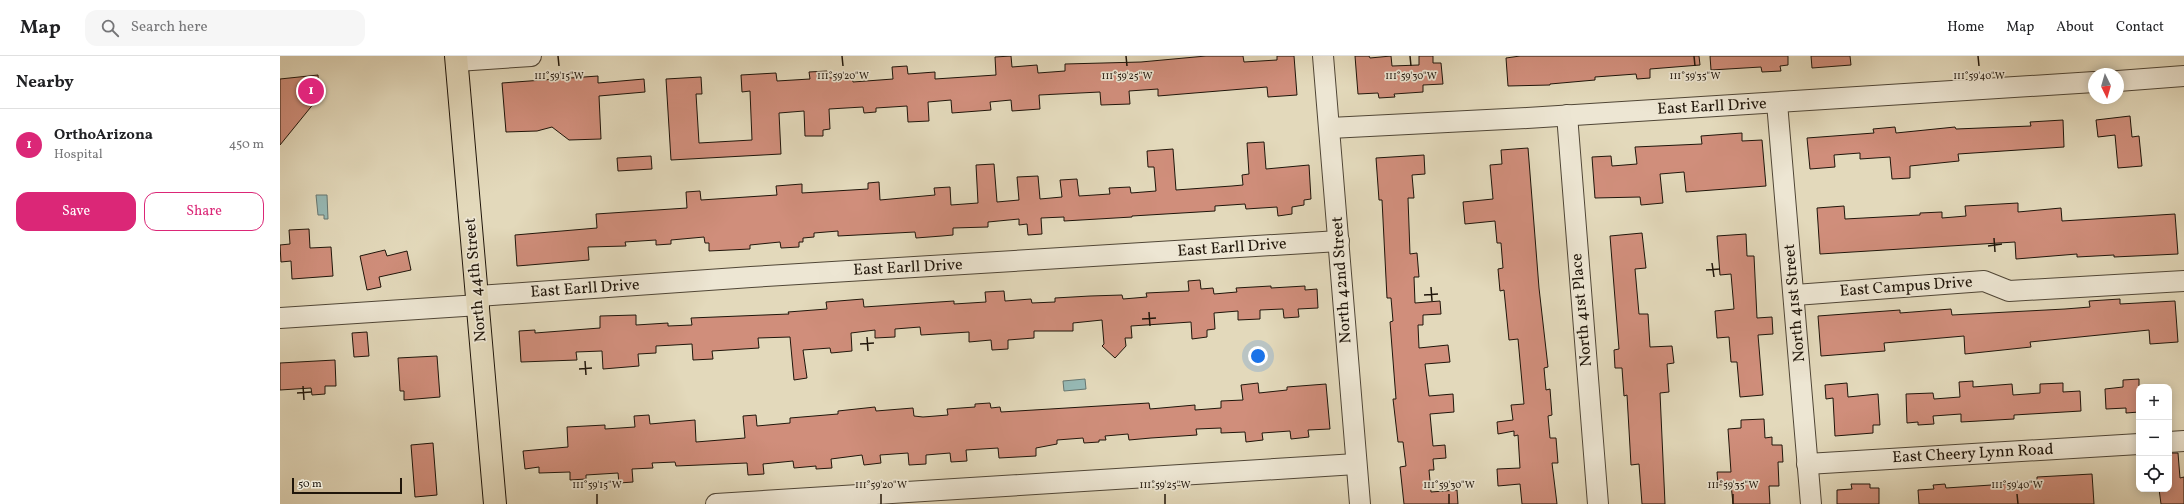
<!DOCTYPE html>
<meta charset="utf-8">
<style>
:root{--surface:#fff;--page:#f6f6f6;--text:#202124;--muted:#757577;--line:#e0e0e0;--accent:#db2777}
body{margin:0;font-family:Vollkorn,serif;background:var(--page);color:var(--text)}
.controls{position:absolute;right:12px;bottom:12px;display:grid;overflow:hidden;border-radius:8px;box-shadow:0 2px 10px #0003}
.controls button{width:36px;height:36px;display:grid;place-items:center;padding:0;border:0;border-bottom:1px solid var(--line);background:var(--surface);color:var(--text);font:20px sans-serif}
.compass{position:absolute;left:1808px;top:12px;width:36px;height:36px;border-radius:50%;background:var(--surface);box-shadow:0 2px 10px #0003;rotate:175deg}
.scale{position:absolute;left:12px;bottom:10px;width:110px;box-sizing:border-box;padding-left:4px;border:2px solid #1f150a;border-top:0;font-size:11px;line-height:14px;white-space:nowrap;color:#1f150a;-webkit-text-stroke:3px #ede6d3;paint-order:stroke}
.you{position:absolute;left:978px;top:300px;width:14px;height:14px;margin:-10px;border:3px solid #fff;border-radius:50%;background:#1a73e8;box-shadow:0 0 0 6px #1a73e833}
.badge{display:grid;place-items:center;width:26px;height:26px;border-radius:50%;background:var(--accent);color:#fff;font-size:13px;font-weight:700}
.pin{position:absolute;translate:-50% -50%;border:2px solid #fff;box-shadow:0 1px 4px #0006}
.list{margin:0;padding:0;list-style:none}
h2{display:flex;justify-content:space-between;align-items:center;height:52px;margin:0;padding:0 16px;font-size:17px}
h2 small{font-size:13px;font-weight:400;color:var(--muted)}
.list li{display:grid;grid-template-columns:26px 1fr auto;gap:12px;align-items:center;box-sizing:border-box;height:72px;padding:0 16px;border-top:1px solid var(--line)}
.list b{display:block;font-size:15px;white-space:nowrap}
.list p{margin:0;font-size:13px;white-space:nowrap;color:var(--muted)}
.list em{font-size:13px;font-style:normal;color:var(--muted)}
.actions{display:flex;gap:8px;padding:12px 16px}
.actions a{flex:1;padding:9px 0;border:1px solid var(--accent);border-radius:12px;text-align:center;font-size:14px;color:var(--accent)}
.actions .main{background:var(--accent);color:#fff}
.icon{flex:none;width:22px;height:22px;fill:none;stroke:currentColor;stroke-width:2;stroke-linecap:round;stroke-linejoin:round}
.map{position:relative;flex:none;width:1904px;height:448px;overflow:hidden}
header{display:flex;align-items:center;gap:24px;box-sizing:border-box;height:56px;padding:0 20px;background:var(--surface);border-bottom:1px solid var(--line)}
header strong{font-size:19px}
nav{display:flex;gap:22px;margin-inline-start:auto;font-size:14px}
.search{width:280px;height:36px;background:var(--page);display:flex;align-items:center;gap:10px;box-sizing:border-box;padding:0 14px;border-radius:12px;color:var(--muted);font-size:15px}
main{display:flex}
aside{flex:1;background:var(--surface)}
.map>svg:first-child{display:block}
.water{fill:#96b9b5;stroke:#667771}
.building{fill:#d08e7b;stroke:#1f150a}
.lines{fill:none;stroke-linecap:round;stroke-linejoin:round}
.minor-casing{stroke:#504636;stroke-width:22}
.major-casing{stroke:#1f150a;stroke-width:24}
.minor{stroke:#ede6d3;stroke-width:20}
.major{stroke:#e3d9bb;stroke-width:22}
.ticks{fill:none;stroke:#1f150a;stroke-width:1.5}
.labels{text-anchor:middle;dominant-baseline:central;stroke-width:3.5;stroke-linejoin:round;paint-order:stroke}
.street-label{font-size:16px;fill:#1f150a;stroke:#ede6d3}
.ticks-label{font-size:10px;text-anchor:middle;fill:#1f150a;stroke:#ede6d3;stroke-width:3.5;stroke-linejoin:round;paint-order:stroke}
</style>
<header>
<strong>Map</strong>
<div class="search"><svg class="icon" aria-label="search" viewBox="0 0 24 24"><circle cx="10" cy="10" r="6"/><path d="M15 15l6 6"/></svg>Search here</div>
<nav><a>Home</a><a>Map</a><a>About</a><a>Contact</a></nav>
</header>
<main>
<aside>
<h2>Nearby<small></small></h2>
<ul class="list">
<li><span class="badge">1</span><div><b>OrthoArizona</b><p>Hospital</p></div><em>450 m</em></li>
</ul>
<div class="actions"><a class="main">Save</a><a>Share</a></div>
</aside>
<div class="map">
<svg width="1904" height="448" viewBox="0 0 1904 448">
<rect width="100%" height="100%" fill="#e3d9bb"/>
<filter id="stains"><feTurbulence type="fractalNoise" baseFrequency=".005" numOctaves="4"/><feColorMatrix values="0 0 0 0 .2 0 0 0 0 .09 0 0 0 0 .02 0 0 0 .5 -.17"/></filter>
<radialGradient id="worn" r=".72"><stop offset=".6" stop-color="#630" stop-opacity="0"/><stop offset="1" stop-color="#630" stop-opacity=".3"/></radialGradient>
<!-- water -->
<g class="water">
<polygon points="36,139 47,139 48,163 44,163 44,159 38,159"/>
<polygon points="805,323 806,333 784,335 783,325"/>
</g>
<!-- building -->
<g class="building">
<polygon points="731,0 732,11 757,9 758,17 785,15 785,8 861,6 926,0 963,0 964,6 997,4 997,0 1014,0 1017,39 988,41 987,31 878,40 878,33 849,35 850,48 821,49 820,36 759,39 760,53 732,55 731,44 710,46 711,54 672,57 671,44 648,46 649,65 628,66 627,50 596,52 596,56 584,57 583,51 549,53 550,73 543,74 543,80 525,80 524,55 499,57 501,98 391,104 386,23 421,21 422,38 416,38 419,87 472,84 470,35 462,36 461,19 496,17 497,25 530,23 529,16 547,15 547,22 572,21 573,26 613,23 612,11 627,10 628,18 655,16 655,23 716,19 715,1"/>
<polygon points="1075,0 1089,0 1090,2 1111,0 1112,10 1139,9 1139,0 1153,0 1153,7 1161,7 1163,28 1143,29 1143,36 1114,38 1115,41 1099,42 1098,37 1078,38"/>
<polygon points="1240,0 1419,0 1420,9 1370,13 1370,22 1357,23 1356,18 1315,21 1315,24 1270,28 1270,29 1228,30 1226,2"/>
<polygon points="1430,0 1508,0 1508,9 1500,10 1501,15 1482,16 1481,11 1431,14"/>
<polygon points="1531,0 1570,0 1571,9 1532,12"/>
<polygon points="38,19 39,41 0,89 0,23"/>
<polygon points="318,20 318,27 364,23 365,36 319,40 321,83 289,84 272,71 257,75 226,76 222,27"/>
<polygon points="1850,60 1852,81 1859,80 1862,110 1838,112 1835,79 1818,81 1816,64"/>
<polygon points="1783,64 1784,91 1678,98 1679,105 1630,110 1630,122 1612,123 1610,101 1580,103 1580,97 1554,99 1555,111 1530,113 1527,82 1594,77 1593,73 1615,71 1616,77 1675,71 1676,73 1751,70 1750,66"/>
<polygon points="1462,77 1462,85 1482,84 1486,130 1406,136 1404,116 1380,118 1383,147 1361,149 1360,141 1315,142 1312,101 1331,100 1332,110 1357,108 1355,91 1422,88 1421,80"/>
<polygon points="984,86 986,113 1029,109 1031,143 1024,144 1024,149 1012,151 1012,158 998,160 997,151 966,153 965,148 935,150 935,155 852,160 852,161 784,165 784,161 761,162 762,178 748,179 747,168 739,169 739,163 708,166 708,171 673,172 673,179 662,180 636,182 635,176 558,180 558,175 534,177 534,181 523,182 523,186 519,186 519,191 501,192 500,186 470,189 470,193 429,195 429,187 425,187 424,181 391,184 391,188 376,189 376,184 345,186 346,190 308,191 309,204 237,210 235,179 317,172 316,158 407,152 406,136 420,135 421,144 497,139 496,130 522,128 522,137 588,133 588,127 599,126 600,144 655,139 654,132 670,131 671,149 698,147 696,109 714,108 717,146 739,144 737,121 758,120 760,143 782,141 780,124 797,123 799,140 830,138 829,132 850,131 851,137 876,135 874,111 868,111 867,95 893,93 896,134 952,130 963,129 962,119 969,118 967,87"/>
<polygon points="1248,92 1259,232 1268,311 1264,312 1266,334 1270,333 1272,359 1268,360 1270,382 1276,382 1278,407 1272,407 1277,448 1242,448 1240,428 1218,430 1217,413 1240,412 1238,379 1234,380 1234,375 1218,378 1217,366 1233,364 1231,349 1244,348 1238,283 1229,284 1224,234 1220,235 1218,213 1223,212 1221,187 1217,187 1215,165 1185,168 1183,146 1213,143 1210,109 1222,108 1221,94"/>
<polygon points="1144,99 1145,118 1132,119 1134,142 1128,142 1130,198 1137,197 1139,221 1134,221 1135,247 1160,245 1161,258 1143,259 1143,269 1138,269 1139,292 1168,289 1170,306 1145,308 1149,340 1173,338 1174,356 1150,358 1153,390 1165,389 1166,402 1153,403 1154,414 1149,414 1151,436 1177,434 1178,448 1124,448 1120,411 1126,410 1123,386 1118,386 1113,343 1116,343 1110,266 1113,265 1111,242 1107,242 1102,144 1099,144 1096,102"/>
<polygon points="371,100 372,113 338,115 337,102"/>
<polygon points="1738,147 1738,156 1781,152 1782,165 1895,158 1898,198 1834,201 1834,199 1797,201 1797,198 1736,203 1735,186 1540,198 1537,152 1564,150 1565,163 1640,159 1640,157 1662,156 1662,162 1686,160 1685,150"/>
<polygon points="29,173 30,192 51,191 53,220 12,223 11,205 1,206 0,189 10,188 9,174"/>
<polygon points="1362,177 1366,212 1355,213 1359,258 1368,258 1370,291 1392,290 1394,307 1387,308 1389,336 1380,337 1385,448 1362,448 1359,408 1351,409 1347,339 1344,340 1342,312 1335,312 1334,294 1339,293 1330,180"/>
<polygon points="1466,178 1467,200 1474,200 1477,262 1492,261 1493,278 1478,279 1483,339 1460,341 1457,306 1451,306 1449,281 1437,282 1435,255 1454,253 1451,218 1440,219 1437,180"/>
<polygon points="105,194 107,200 127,195 131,214 99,221 101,231 87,234 80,200"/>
<polygon points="920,224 921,233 933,232 934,238 957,236 956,232 991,230 991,232 1025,230 1025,234 1037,233 1038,252 1018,253 1019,261 1004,262 1003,253 980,254 980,263 958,264 958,255 934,257 935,273 927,274 927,281 912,283 911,266 851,270 852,282 845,282 846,290 835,302 822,290 824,288 822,264 793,267 793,275 754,275 754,282 728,284 728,293 712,294 711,284 689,286 689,276 641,279 640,271 615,273 615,281 595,282 595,274 571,277 572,295 551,297 550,292 523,294 527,322 514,324 510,281 478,282 479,292 432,295 433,303 413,304 412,288 376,290 376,297 358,298 359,310 323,313 322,295 296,296 297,304 241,306 239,275 255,274 255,277 320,272 320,260 356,259 356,269 388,267 388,270 412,269 411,262 509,258 508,256 547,253 546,246 583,243 584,251 674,245 674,248 706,246 705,236 724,235 725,245 751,243 752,247 775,246 775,242 810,240 842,239 843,243 867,241 866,237 909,235 908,225"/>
<polygon points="1840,243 1840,248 1895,245 1898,286 1870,288 1869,274 1750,286 1751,291 1685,298 1684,280 1604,287 1605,295 1541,300 1538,260 1620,254 1620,257 1671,253 1672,259 1785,253 1810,251 1809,245"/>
<polygon points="87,276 89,300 74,301 72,277"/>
<polygon points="157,300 160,341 124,344 124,335 120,335 118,302"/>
<polygon points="55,304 56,330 45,330 45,338 32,339 31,332 0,334 0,307"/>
<polygon points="1859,323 1859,356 1846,357 1846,352 1826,353 1825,333 1843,331 1843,324"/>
<polygon points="1693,325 1693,331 1732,328 1733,339 1760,337 1760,328 1783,327 1783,336 1800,335 1801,355 1734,359 1734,363 1681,366 1681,358 1653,360 1654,368 1638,369 1638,366 1627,367 1626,338 1653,337 1654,343 1680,341 1679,326"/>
<polygon points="978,327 979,337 1007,334 1007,331 1046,328 1050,373 1028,374 1029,381 1011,383 1010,375 982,377 983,384 966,386 965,376 941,377 941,372 916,373 917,379 871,382 849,384 848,378 825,380 826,384 819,384 819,386 804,387 803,382 777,384 777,388 756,392 756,400 719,402 718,392 686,394 687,405 671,406 670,397 646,399 646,408 629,409 628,397 600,399 601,407 584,409 582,399 551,403 552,412 536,413 536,410 514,412 513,405 483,408 484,418 468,419 467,407 396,410 395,406 372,407 373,412 352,413 353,426 339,427 338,417 306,419 306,423 290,424 290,416 259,417 259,411 245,413 243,395 288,391 287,371 325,369 325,373 355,371 354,360 369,359 370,368 415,364 416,386 465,382 463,360 476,359 477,370 510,367 510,362 558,358 558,355 595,351 596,355 633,352 634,360 643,361 668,359 667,353 695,351 695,348 710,347 711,352 720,351 721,356 869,347 870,353 915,349 915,354 941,352 941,345 963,344 961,329"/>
<polygon points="1567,327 1568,341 1598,338 1600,369 1593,369 1593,377 1555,380 1553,342 1546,343 1545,329"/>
<polygon points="1484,363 1485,382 1492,381 1492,389 1502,389 1503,406 1498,406 1499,430 1489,430 1490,448 1453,448 1451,428 1438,429 1437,416 1451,416 1448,373 1461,372 1461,364"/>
<polygon points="153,387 157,439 135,441 131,389"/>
<polygon points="1889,397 1898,397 1900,422 1904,421 1904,448 1881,448 1879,433 1889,433"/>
<polygon points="1812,418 1814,448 1639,448 1638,434 1654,433 1653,429 1665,428 1666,432 1757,426 1757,421"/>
<polygon points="1571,428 1590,428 1590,432 1599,432 1599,448 1557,448 1557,434 1572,433"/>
</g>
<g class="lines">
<!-- minor casing -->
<g class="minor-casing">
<g id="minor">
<polyline points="1043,0 1080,448"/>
<polyline points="177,5 251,0"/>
<polyline points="1838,25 1904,20"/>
<polyline points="1497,47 1531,448"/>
<polyline points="1287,59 1318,448"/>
<polyline points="1050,72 1247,62 1814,26"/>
<polyline points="1515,239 1704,225 1729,235 1904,225"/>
<polyline points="198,240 471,221 1059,185"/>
<polyline points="0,262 199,249"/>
<polyline points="1889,386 1904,385"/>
<polyline points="1527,408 1859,388"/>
<polyline points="436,448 1076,408"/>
</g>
</g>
<!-- major casing -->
<g class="major-casing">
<polyline id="major" points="176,0 215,448"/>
</g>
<!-- minor -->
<use href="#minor" class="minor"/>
<!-- major -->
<use href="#major" class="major"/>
</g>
<!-- ticks -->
<path class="ticks" d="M278 0 279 10M562 0 563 10M846 0 847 10M1130 0 1131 10M1414 0 1415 10M1698 0 1699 10M1714 182 1715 196M1708 190 1722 188M1432 207 1434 221M1426 214 1440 213M1151 231 1152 245M1144 239 1158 238M869 256 870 270M862 263 876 262M587 281 588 295M580 288 594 287M305 305 306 319M299 313 312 312M23 330 24 344M17 337 31 336M317 438V448M601 438V448M885 438V448M1169 438V448M1453 438V448M1737 438 1738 448"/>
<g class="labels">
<!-- street labels -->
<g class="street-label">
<text transform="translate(1432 51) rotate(-3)">East Earll Drive</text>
<text transform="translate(952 192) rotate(-4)">East Earll Drive</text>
<text transform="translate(628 212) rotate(-3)">East Earll Drive</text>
<text transform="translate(196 224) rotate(-95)">North 44th Street</text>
<text transform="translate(1062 224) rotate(-94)">North 42nd Street</text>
<text transform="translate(1626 231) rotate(-4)">East Campus Drive</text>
<text transform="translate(305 233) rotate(-4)">East Earll Drive</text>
<text transform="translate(1515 247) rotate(-95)">North 41st Street</text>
<text transform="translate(1302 254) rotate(-95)">North 41st Place</text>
<text transform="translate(1693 398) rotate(-3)">East Cheery Lynn Road</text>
</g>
</g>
<g class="ticks-label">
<text x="279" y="23">111°59'15"W</text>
<text x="563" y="23">111°59'20"W</text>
<text x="847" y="23">111°59'25"W</text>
<text x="1131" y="23">111°59'30"W</text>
<text x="1415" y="23">111°59'35"W</text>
<text x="1699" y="23">111°59'40"W</text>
<text x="317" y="432">111°59'15"W</text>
<text x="601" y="432">111°59'20"W</text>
<text x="885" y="432">111°59'25"W</text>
<text x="1169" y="432">111°59'30"W</text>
<text x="1453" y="432">111°59'35"W</text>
<text x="1737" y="432">111°59'40"W</text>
</g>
<rect width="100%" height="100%" filter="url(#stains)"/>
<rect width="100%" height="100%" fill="url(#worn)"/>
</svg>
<div class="controls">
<button>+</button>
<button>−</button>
<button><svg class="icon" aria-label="locate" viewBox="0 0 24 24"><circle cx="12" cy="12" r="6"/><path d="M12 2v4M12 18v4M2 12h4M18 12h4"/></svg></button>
</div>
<svg class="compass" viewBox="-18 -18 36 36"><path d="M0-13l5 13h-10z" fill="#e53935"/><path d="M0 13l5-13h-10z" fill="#757577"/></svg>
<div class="scale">50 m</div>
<div class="you"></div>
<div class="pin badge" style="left:31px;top:35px">1</div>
</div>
</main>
